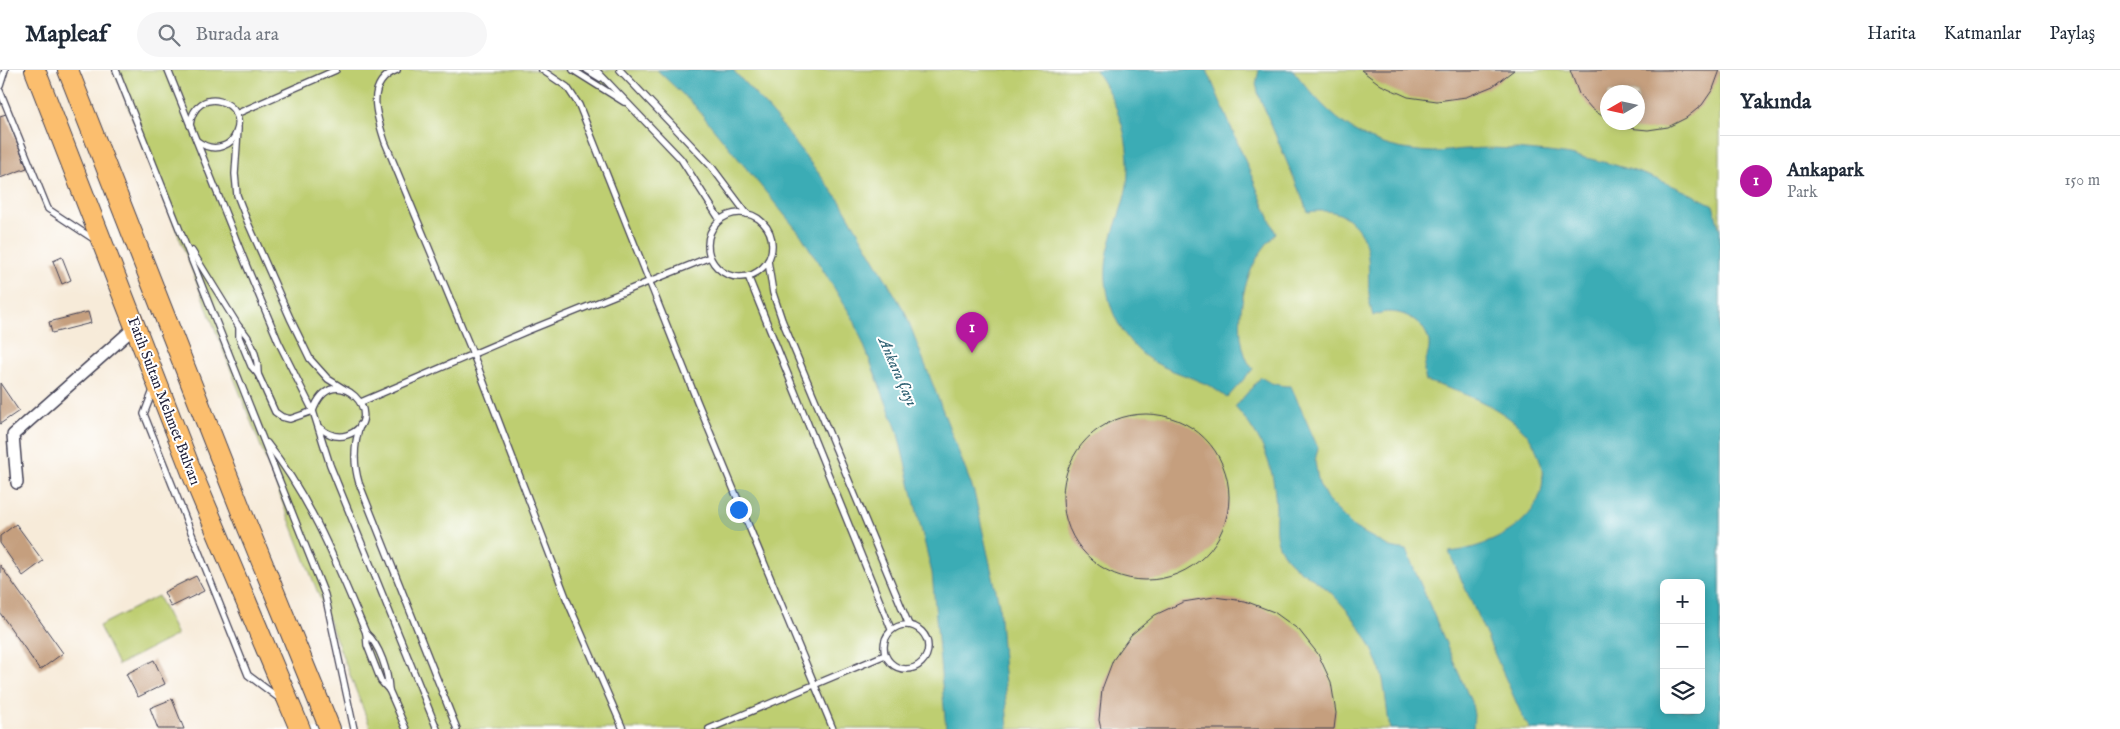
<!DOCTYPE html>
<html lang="tr">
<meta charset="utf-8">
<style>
:root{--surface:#fff;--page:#f6f6f7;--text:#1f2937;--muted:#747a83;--line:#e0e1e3;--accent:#b5179e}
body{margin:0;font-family:"IM FELL English",serif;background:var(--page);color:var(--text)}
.controls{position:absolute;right:15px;bottom:15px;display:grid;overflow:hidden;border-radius:8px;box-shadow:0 2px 8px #0003}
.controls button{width:45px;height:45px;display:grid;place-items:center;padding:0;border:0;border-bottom:1px solid var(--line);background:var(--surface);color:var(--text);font:25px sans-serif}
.compass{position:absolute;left:1600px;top:15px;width:45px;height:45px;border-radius:50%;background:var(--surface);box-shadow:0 2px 8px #0003;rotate:261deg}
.you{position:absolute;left:738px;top:439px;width:18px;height:18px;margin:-12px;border:4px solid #fff;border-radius:50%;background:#1a73e8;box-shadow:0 0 0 8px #1a73e833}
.badge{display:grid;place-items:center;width:32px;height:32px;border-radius:50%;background:var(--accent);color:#fff;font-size:16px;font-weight:700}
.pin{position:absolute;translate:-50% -41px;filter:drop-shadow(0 1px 2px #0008)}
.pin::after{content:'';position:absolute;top:26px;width:18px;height:15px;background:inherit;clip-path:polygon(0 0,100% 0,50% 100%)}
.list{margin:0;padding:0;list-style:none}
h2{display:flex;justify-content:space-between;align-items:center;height:65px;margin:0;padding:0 20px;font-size:21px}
h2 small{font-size:16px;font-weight:400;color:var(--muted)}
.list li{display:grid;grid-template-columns:32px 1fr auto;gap:15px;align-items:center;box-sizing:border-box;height:90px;padding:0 20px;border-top:1px solid var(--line)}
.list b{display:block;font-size:19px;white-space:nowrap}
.list p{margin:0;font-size:16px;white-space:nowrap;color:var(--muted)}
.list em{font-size:16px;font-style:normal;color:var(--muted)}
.icon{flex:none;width:28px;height:28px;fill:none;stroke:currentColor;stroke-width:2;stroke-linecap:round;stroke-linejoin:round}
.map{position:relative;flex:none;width:1720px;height:659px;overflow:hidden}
header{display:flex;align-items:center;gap:30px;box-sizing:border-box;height:70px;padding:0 25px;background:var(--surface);border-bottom:1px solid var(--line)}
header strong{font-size:24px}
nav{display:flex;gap:28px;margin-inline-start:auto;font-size:18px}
.search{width:350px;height:45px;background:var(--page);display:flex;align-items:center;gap:12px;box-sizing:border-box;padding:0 18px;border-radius:28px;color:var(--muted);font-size:19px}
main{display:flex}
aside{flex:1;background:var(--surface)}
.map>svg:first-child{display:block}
.green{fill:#bece71;stroke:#707856;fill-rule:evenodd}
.water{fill:#3bacb5;stroke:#2e6778;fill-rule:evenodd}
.building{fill:#c59f7e}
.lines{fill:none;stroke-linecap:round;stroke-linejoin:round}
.lane-casing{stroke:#424053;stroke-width:8}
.street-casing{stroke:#424053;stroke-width:14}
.highway-casing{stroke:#424053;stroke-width:22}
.lane{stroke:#fff;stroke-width:5.5}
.street{stroke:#fff;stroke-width:11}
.highway{stroke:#fbbe6e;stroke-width:20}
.labels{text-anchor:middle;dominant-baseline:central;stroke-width:4;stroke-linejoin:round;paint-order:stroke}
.street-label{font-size:15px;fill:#22223b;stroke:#fff}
.water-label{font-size:16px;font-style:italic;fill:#2d6072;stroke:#fff}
</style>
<header>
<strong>Mapleaf</strong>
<div class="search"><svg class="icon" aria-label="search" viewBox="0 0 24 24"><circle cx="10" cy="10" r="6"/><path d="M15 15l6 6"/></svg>Burada ara</div>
<nav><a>Harita</a><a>Katmanlar</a><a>Paylaş</a></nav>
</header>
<main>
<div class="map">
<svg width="1720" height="659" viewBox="0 0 1720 659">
<rect width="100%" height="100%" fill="#fff"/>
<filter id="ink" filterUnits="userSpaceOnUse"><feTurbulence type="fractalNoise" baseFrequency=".02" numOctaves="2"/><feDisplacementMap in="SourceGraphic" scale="10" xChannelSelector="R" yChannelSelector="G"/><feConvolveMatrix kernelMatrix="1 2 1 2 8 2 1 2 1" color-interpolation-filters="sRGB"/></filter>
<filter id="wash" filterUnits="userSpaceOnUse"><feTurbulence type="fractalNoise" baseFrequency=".0096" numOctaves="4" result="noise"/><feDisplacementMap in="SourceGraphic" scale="20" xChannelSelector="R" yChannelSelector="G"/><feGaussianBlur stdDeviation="1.12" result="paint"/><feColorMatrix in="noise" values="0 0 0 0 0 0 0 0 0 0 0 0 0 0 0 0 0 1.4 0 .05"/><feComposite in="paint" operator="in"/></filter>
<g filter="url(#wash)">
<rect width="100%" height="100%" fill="#f7ebd9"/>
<!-- green -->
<g class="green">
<path d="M114 0H1720V659H371ZM1608 22H1638V52H1608ZM1664 513H1701V640H1664Z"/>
<polygon points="158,526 177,565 118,595 99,556"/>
</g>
<!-- water -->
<g class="water">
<polygon points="657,0 733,0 773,44 840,131 905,242 974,422 999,534 1008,659 946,659 932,503 897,360 854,250 801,165 695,36"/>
<path d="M1095 0H1207L1276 164C1248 191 1238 229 1241 267 1243 278 1245 290 1253 299L1227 328C1219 322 1210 315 1201 312 1179 302 1154 297 1137 279 1110 252 1099 211 1110 174 1115 154 1124 135 1127 115 1132 73 1119 34 1095 0Z"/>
<path d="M1259 0H1293C1333 52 1366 80 1434 82 1446 82 1457 79 1468 79 1491 77 1514 79 1537 81 1600 86 1658 106 1713 135L1720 161V659H1531L1525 652 1449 482C1492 478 1554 447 1541 394 1538 383 1534 372 1526 363 1498 334 1463 323 1426 311 1425 307 1424 303 1424 299 1425 290 1430 283 1429 272 1425 248 1393 235 1373 246 1371 239 1369 231 1369 224 1367 195 1374 170 1348 149 1337 140 1322 140 1308 142L1259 26 1256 14ZM1664 513H1701V640H1664Z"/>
<path d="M1261 307C1270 314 1279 316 1291 316L1318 378 1315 391 1317 404 1319 414 1329 432 1355 458 1390 477 1406 480 1472 634 1474 645 1473 659H1390C1387 643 1386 626 1383 610 1375 575 1354 545 1328 520 1312 506 1289 498 1280 478 1274 466 1276 453 1276 441 1275 398 1264 369 1235 337Z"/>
</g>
<g id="blocks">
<!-- building -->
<g class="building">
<polygon points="1361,0 1514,0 1493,16 1466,27 1437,31 1408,27 1381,15"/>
<polygon points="1570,0 1720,0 1713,19 1702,35 1686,48 1668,57 1648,60 1627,58 1613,53 1638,52 1638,22 1608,22 1608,50 1592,39 1579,24"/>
<polygon points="6,44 27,98 0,108 0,46"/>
<polygon points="62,187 71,210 62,214 53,191"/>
<polygon points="88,242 91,253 52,263 49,252"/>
<polygon points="0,313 19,341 0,354"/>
<circle cx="1146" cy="427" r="83"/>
<polygon points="16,454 43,491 23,506 0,473 0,466"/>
<polygon points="0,495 63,583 40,600 0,543"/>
<polygon points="196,506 204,521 171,537 164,522"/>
<polygon points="1214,527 1245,531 1274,542 1299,560 1318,584 1331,612 1336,643 1334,659 1101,659 1099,650 1102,619 1113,590 1131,565 1155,545 1183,532"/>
<polygon points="154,590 165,614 138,627 126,604"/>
<polygon points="172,629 184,659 158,659 150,638"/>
</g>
</g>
</g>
<g filter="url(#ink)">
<use href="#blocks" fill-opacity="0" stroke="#424053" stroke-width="1"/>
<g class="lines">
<!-- lane casing -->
<g class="lane-casing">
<g id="lane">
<polyline points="116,0 325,525 354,659"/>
<polyline points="168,0 247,197 279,273 313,341 330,395 437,659"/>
<path d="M397 0C364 13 377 47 385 72L473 284 567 530 623 659"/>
<polyline points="542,0 567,17 579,35 697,331 833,659"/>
<polyline points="573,0 624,32"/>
<polyline points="587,0 600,8"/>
<polyline points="596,0 681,89 720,150"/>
<polyline points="620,0 711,96 747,144"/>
<polyline points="0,16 5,0"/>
<polyline points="0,21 48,139 95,170"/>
<polyline points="236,44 336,0"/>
<path d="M190 55C195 13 250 31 236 63 234 69 229 74 223 76 213 80 205 77 197 71"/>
<polyline points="238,59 235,104 237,125 248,153 290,248 310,289 328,309 344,319"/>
<circle cx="740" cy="175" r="32"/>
<path d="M192 181 239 257C252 268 258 288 258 304"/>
<polyline points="768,191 773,223 782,250 909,555"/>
<polyline points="748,206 891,559"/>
<path d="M239 257V267L251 296 258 304 275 342 282 347 290 349 313 341C334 284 392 350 347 365 336 369 327 364 319 357"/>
<polyline points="154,318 144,344 248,605 280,629"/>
<polyline points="361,332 527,261 710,187"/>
<path d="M360 355C354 374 353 393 359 413L457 659"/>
<path d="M267 373C312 430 338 497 366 563L367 575 381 611 389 620 406 659"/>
<circle cx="906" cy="577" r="22"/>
<path d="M366 563C380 575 388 602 389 620"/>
<polyline points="709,659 885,585"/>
</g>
</g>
<!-- street casing -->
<g class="street-casing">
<polyline id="street" points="17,413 13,365 135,257"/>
</g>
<!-- highway casing -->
<g class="highway-casing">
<g id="highway">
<polyline points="35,0 194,408 300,659"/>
<polyline points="68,0 244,448 330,659"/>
</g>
</g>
<!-- lane -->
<use href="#lane" class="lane"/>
<!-- street -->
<use href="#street" class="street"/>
<!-- highway -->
<use href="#highway" class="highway"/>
</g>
</g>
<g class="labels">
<!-- street labels -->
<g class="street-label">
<text transform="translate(164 331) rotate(69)">Fatih Sultan Mehmet Bulvarı</text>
</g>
<!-- water labels -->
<g class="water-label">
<text transform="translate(897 302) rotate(66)">Ankara Çayı</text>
</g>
</g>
</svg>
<div class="controls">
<button>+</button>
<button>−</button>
<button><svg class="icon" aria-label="layers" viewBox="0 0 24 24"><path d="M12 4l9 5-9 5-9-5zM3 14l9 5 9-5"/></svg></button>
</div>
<svg class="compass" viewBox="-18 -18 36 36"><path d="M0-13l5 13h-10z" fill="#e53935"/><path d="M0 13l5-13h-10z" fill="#747a83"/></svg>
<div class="you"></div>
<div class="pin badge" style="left:972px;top:283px">1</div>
</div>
<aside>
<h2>Yakında<small></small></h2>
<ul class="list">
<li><span class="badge">1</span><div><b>Ankapark</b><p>Park</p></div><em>150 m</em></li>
</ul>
</aside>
</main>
